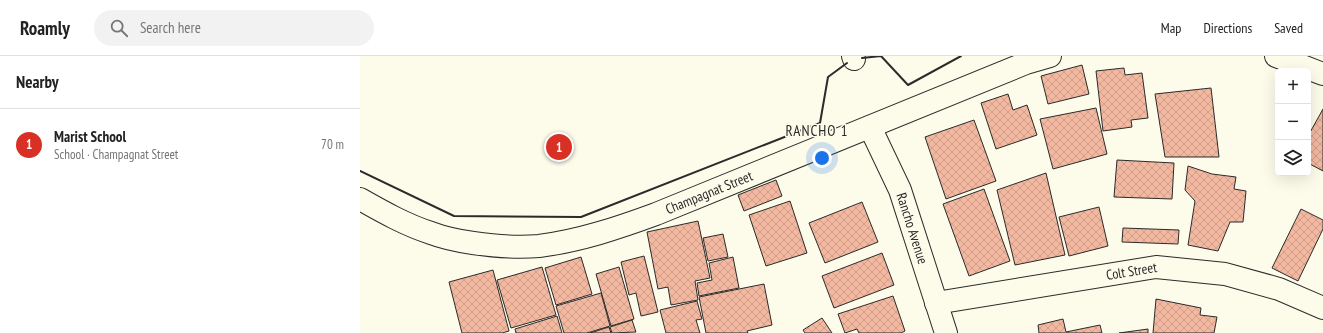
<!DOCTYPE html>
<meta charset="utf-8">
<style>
:root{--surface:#fff;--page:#f2f2f2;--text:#222;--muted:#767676;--line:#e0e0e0;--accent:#d93025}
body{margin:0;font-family:"PT Sans Narrow",sans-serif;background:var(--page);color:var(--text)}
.controls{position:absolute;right:12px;top:12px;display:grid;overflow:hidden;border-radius:6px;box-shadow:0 4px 16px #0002}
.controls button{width:36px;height:36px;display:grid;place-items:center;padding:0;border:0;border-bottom:1px solid var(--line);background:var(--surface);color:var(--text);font:20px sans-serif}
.you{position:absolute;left:462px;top:102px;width:14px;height:14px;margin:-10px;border:3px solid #fff;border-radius:50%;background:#1a73e8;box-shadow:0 0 0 6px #1a73e833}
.badge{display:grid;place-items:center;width:26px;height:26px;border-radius:50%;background:var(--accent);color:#fff;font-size:13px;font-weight:700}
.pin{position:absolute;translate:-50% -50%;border:2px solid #fff;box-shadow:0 1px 4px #0006}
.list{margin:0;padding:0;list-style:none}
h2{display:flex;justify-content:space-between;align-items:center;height:52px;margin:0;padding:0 16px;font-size:17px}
h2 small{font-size:13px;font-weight:400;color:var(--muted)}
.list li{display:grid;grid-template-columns:26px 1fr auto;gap:12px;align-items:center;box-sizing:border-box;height:72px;padding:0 16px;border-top:1px solid var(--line)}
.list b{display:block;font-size:15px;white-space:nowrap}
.list p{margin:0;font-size:13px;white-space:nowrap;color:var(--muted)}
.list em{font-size:13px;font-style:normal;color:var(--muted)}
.icon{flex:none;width:22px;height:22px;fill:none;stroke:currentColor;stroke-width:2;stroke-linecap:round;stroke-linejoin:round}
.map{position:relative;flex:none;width:963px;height:277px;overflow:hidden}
header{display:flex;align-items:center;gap:24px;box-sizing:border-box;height:56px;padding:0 20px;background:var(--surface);border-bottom:1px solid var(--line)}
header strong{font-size:19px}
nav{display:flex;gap:22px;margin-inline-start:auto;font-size:14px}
.search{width:280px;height:36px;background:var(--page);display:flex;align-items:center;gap:10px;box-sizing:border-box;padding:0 14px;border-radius:22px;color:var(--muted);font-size:15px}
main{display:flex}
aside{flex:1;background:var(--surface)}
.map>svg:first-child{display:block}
.building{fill:url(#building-cross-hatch);stroke:#2b2b2b}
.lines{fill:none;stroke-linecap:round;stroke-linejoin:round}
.minor-casing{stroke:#2b2b2b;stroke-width:24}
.minor{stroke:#fdfbea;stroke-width:22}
.wall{stroke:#2b2b2b;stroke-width:2}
.labels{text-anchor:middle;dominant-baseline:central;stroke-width:3;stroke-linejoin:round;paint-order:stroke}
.street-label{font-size:14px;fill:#2b2b2b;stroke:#fdfbea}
.neighbourhood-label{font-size:15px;letter-spacing:1px;fill:#2b2b2b;stroke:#fdfbea}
</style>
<header>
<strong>Roamly</strong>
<div class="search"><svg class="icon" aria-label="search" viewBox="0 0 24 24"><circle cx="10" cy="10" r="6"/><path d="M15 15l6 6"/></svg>Search here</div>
<nav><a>Map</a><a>Directions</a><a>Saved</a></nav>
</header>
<main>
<aside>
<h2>Nearby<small></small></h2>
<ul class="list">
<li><span class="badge">1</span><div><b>Marist School</b><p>School · Champagnat Street</p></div><em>70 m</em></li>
</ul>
</aside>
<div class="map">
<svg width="963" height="277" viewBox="0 0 963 277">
<defs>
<pattern id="building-cross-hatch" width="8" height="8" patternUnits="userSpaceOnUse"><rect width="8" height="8" fill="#f2b8a0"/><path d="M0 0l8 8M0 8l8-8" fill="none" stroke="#d09e8a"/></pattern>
</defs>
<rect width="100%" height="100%" fill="#fdfbea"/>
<!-- building -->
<g class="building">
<polygon points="722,9 729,38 688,48 681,20"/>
<polygon points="764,12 765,19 782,17 788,62 771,64 772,71 743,75 736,15"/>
<polygon points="851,32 859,101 805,101 795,38"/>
<polygon points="648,38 653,54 667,49 677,79 636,93 621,47"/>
<polygon points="736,52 747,98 693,113 680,63"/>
<polygon points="963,53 963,115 948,107 948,80"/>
<polygon points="614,64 636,125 586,143 565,81"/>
<polygon points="757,104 814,107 812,143 754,141"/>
<polygon points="828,110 852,118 876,121 874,133 886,135 883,166 870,166 858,195 828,189 835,145 825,134"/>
<polygon points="686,117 705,199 655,209 637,134"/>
<polygon points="416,124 422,140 384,155 378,139"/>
<polygon points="624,133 650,205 609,220 583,148"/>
<polygon points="430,145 447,197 406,210 389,159"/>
<polygon points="502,146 518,186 465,207 449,167"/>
<polygon points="739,151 748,190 709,200 699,161"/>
<polygon points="941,153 963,164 963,173 938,225 912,212"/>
<polygon points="338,165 350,222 335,225 338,244 311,249 308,231 298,233 287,176"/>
<polygon points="763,172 819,174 818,188 762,186"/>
<polygon points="363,178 368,201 348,205 343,182"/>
<polygon points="522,197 534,229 474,252 462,220"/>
<polygon points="284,200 298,256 281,260 276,237 269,239 261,206"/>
<polygon points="221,201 232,238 196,249 185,212"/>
<polygon points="373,201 379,232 339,240 337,227 352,224 349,207"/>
<polygon points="182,211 196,259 151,272 137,224"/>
<polygon points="259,211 274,263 251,270 236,218"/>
<polygon points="133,214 149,275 142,277 102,277 89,226"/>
<polygon points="404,228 412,269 387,275 388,277 346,277 339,241"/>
<polygon points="241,237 250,270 227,277 204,277 196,250"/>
<polygon points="533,240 545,275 541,277 499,277 497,273 485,277 478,258"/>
<polygon points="796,243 841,252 840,259 857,261 854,277 793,277"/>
<polygon points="337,245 342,263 336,264 340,277 306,277 300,254"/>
<polygon points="197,260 202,277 156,277 155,273"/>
<polygon points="462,262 472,277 445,277 443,274"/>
<polygon points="703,263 706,276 740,269 742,277 679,277 678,269"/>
<polygon points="272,264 276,276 252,277 250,271"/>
<polygon points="249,271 251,277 230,277"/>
<polygon points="788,273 788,277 759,277"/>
</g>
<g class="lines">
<!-- minor casing -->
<g class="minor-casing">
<g id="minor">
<polyline points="493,0 494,3"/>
<polyline points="916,0 963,18"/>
<path id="s1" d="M510 71 540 134 586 277"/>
<path id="s2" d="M0 143C23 156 46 169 71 177 84 182 99 185 113 187 134 190 157 192 179 190 219 185 258 172 296 158L666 7 690 0"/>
<path id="s3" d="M576 247 796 211 865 218 919 233 963 252"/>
</g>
</g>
<!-- minor -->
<use href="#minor" class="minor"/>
<!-- wall -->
<g class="wall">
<polyline points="502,2 521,0 548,29 601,0"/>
<polyline points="0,115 94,160 221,161 460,67 468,21 487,7"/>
</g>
</g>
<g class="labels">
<!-- street labels -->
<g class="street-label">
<text stroke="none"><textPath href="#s2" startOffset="367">Champagnat Street</textPath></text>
<text stroke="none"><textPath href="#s1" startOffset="110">Rancho Avenue</textPath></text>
<text stroke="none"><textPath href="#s3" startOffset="198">Colt Street</textPath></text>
</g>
<!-- neighbourhood labels -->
<g class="neighbourhood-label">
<text x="457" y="74">RANCHO 1</text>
</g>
</g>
</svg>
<div class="controls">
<button>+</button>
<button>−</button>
<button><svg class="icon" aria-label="layers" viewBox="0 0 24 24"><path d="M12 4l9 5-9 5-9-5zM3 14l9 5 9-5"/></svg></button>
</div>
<div class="you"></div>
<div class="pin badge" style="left:199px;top:91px">1</div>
</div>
</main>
